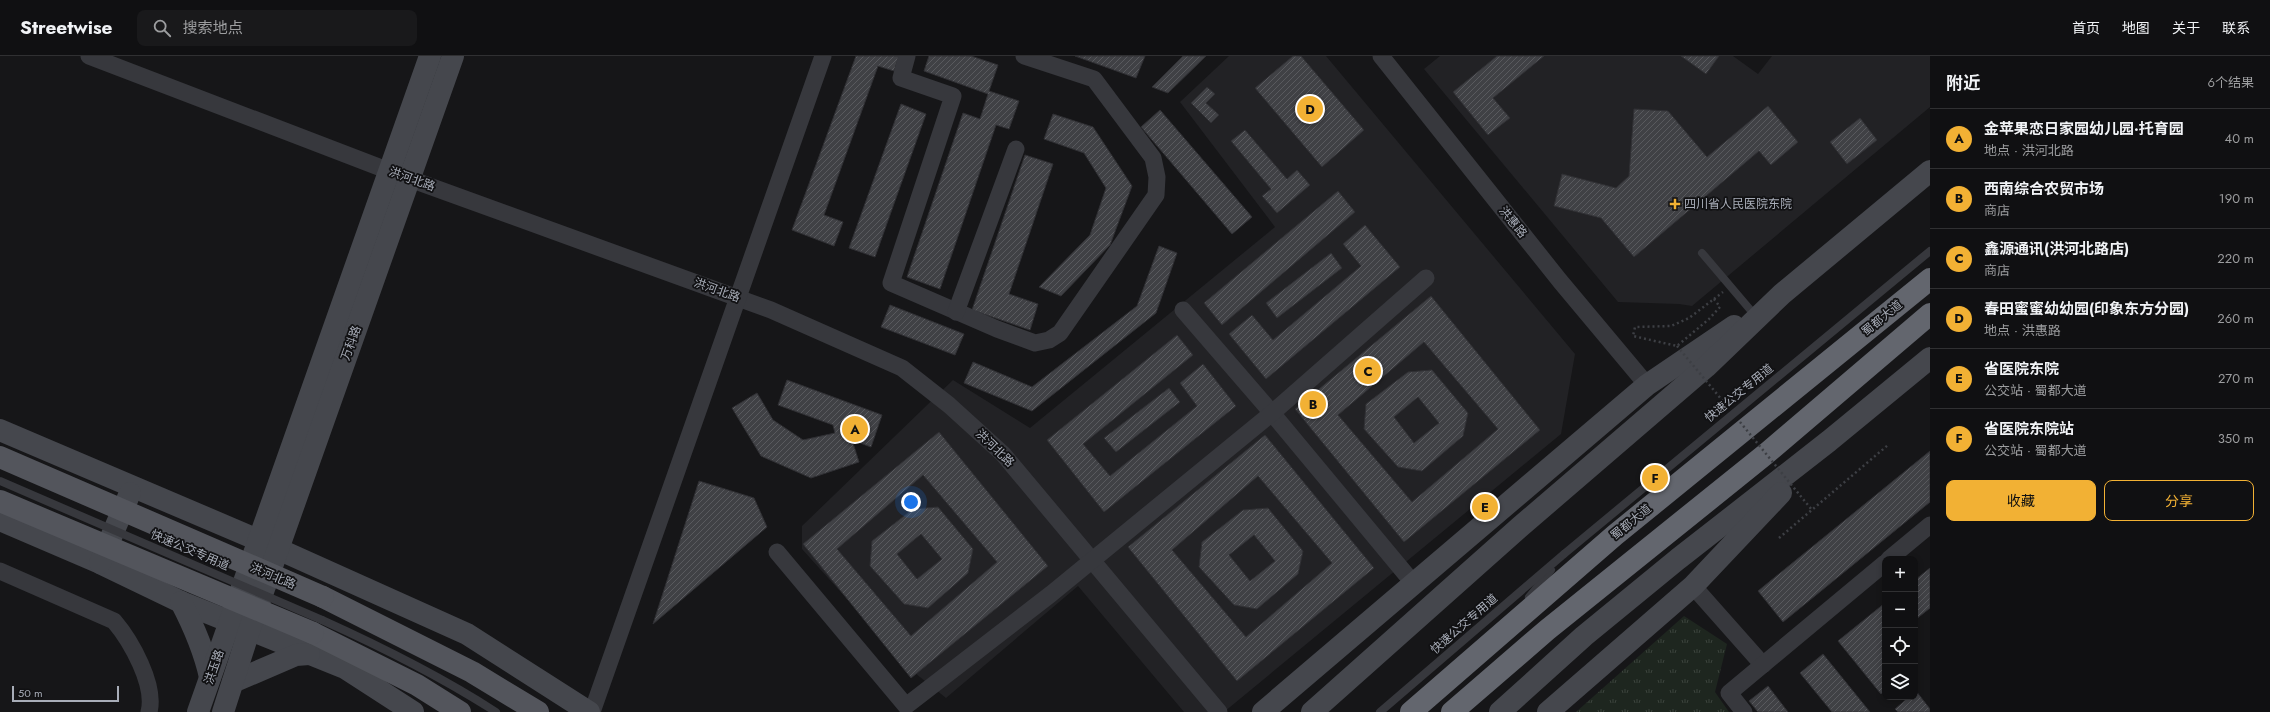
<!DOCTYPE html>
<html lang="zh">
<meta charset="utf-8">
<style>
:root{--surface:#101012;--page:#19191b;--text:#f1f3f6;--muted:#9c9d9f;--line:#303032;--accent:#f2b134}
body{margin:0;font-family:Jost,"Noto Sans SC",sans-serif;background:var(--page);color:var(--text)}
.controls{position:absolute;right:12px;bottom:12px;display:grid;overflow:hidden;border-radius:8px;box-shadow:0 2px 6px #0003}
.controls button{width:36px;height:36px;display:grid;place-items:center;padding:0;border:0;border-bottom:1px solid var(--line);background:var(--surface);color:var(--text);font:20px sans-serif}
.scale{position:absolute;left:12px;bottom:10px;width:107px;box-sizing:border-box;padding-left:4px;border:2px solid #a8adb8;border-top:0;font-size:11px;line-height:14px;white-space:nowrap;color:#a8adb8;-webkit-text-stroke:3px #111113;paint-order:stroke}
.you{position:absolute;left:911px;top:446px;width:14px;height:14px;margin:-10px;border:3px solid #fff;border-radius:50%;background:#1a73e8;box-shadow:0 0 0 6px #1a73e833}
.badge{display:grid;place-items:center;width:26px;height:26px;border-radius:50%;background:var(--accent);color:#111;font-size:13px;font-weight:700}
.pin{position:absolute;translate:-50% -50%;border:2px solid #fff;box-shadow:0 1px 4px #0006}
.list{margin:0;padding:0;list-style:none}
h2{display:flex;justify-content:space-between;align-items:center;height:52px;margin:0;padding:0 16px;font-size:17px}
h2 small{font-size:13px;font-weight:400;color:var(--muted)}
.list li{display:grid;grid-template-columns:26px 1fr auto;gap:12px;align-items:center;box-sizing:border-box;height:60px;padding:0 16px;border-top:1px solid var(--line)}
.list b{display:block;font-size:15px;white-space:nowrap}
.list p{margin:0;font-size:13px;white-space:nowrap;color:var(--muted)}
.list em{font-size:13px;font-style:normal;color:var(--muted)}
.actions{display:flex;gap:8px;padding:12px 16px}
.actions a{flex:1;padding:9px 0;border:1px solid var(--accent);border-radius:8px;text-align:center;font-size:14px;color:var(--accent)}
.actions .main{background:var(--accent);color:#111}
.icon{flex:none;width:22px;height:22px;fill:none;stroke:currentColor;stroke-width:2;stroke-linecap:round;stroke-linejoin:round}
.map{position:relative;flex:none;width:1930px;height:656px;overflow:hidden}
header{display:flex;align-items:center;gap:24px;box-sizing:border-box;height:56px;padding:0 20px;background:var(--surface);border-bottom:1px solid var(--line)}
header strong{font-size:19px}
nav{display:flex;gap:22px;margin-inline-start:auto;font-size:14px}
.search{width:280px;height:36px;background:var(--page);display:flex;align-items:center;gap:10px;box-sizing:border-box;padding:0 14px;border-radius:8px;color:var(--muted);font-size:15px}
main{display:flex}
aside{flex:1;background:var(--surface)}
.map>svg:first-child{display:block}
.built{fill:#222225}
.grass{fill:url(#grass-tufts)}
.building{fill:url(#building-hatch);stroke:#303034;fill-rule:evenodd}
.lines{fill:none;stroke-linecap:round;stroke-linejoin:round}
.path{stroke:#3d3f44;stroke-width:2.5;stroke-dasharray:2 3;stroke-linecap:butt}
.lane{stroke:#37383d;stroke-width:8}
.street{stroke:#37383d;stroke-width:17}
.secondary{stroke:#45474d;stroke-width:22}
.primary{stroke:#53555c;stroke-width:22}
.highway{stroke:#63666e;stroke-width:22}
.path-bridge{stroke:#3d3f44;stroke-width:2.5;stroke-dasharray:2 3;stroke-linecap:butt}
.lane-bridge{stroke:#37383d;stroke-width:8}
.primary-bridge{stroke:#53555c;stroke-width:22}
.poi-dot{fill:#f2b134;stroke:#111113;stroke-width:1.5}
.labels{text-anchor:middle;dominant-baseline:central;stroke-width:3.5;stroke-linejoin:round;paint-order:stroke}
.street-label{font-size:12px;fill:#a8adb8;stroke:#111113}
.poi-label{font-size:12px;fill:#a8adb8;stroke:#111113;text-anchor:start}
</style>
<header>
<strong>Streetwise</strong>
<div class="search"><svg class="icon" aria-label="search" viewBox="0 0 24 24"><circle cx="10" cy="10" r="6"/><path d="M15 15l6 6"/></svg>搜索地点</div>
<nav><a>首页</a><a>地图</a><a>关于</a><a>联系</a></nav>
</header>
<main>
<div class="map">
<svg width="1930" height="656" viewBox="0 0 1930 656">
<defs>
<pattern id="grass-tufts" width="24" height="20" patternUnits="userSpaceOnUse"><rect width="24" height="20" fill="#1e261f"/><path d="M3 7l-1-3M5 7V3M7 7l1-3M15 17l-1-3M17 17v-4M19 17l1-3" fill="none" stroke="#3c433d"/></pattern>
<pattern id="building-hatch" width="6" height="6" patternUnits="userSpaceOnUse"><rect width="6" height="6" fill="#404145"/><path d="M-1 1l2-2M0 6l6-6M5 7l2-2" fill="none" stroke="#595a5e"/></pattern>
</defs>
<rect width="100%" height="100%" fill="#161618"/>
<!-- built -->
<g class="built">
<polygon points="1229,0 1326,0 1575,298 1561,378 1224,656 1184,656 1078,530 946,642 910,613 802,493 802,470 953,324 1030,372 1275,171 1180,46"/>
<polygon points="1440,0 1733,0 1758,18 1772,0 1930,0 1930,51 1692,250 1679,248 1618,246 1424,13"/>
</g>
<!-- grass -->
<polygon class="grass" points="1684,560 1727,588 1715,636 1729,656 1576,656"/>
<!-- building -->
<g class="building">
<polygon points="856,0 899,0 894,15 878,10 824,159 843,166 834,190 792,174"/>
<polygon points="929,0 971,0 998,9 989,35 1019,45 1009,73 996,69 940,233 907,221 963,57 980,63 988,38 924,15"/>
<polygon points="1075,0 1145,0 1136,22"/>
<polygon points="1183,0 1206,0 1168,37 1152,31"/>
<polygon points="1293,0 1301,0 1364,74 1322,111 1255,32"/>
<polygon points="1497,0 1544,0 1493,42 1510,62 1488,79 1453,36"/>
<polygon points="1681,0 1719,0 1706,18"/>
<polygon points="1207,31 1215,38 1206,47 1219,59 1211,67 1191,47"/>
<polygon points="901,48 926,58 875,201 849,192"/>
<polygon points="1768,50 1798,86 1771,109 1759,95 1634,201 1601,162 1554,150 1562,118 1616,132 1629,120 1634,53 1668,55 1707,101"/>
<polygon points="1160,54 1252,161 1232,178 1141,71"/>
<polygon points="1053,58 1093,71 1132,130 1110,189 1061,240 1039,231 1090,179 1106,132 1084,97 1044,83"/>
<polygon points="1860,62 1877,84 1847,108 1830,86"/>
<polygon points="1245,74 1287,123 1297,114 1310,129 1277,157 1262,140 1271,133 1231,85"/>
<polygon points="1025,99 1053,108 1009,238 1038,248 1030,274 972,254"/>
<polygon points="1338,135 1355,156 1222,269 1204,247"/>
<polygon points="1365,169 1400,211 1266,323 1229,278 1252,259 1273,284 1361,210 1343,188"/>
<polygon points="1159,190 1177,197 1156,257 1032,355 964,327 973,306 1032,331 1137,250"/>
<polygon points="1331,197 1342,212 1277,262 1266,247"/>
<path d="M1431 240 1540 374 1404 486 1295 353ZM1424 286 1498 373 1412 446 1338 359Z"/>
<polygon points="890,249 964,278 955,299 881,271"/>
<polygon points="1177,279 1193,299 1083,388 1110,420 1197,350 1180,327 1203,308 1236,350 1104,456 1047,384"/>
<path d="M1432 314 1468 357 1463 380 1422 415 1398 411 1364 373 1366 348 1408 316ZM1418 341 1439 367 1414 387 1394 361Z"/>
<polygon points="787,324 882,359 871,391 852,384 859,406 811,422 761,400 732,352 757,337 773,364 803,384 835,377 833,369 778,349"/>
<polygon points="1169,332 1180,346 1116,396 1104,382"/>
<path d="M939 376 1048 510 911 622 803 488ZM923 419 997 506 911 580 837 493Z"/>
<path d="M1265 379 1374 512 1237 625 1128 491ZM1258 420 1332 507 1246 581 1172 494Z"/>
<polygon points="1930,395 1930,446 1783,566 1758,535"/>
<polygon points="699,425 754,442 767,471 653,568"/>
<path d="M938 451 973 493 968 517 928 552 904 548 870 510 872 485 913 453ZM921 478 942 503 917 523 897 498Z"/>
<path d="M1268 452 1303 495 1298 518 1257 553 1234 549 1199 511 1202 486 1243 454ZM1254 479 1275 505 1250 525 1229 499Z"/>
<polygon points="1930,512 1930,552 1915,564 1915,524"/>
<polygon points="1885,547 1885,588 1881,592 1885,597 1885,634 1881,638 1838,585"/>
<polygon points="1823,598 1870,656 1832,656 1800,617"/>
<polygon points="1768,630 1788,656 1758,656 1749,645"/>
<polygon points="1916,635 1930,653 1930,656 1898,656 1895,653 1909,641 1915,641"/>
</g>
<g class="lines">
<!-- path -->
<g class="path">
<polygon points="1714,243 1720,251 1709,263 1677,290 1633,280 1635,271 1671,270 1689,262"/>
<polyline points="1714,243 1723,236"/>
<polyline points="1779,482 1888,389"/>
</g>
<!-- lane -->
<g class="lane">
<polyline points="1702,197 1753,257"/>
<polyline points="1529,541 1551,514"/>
<path d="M322 564C382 591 440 620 496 656"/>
<polyline points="1380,656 1564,498"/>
</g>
<!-- street -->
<g class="street">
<polyline points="89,0 410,123 771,254 902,312 949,349 1003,398 1219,656"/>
<polyline points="907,0 901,22 953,40 891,227 997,273 1035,287 1049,284 1060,277 1156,139 1157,121 1153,102 1094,23 1024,0"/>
<polyline points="1381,0 1560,225 1647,329"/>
<polyline points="1183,254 1272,357 1414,528"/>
<polyline points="956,256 1016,93"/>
<polyline points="777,496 906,650 1051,538 1272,357 1426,222"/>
<polyline points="1889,503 1930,469"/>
<path d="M0 515 114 565C131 585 156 629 149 656"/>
<polyline points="1693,530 1763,609"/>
<polyline points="592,656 823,0"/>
<polyline points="1744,656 1729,637 1885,507"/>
</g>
<!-- secondary -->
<g class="secondary">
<polyline points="0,374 258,484 467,578 589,656"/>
<polyline points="0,464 100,507 181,546 345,612 413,656"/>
<polyline points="100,507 130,437"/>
<path d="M181 546C194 571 204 594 210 621"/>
<polyline points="233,626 296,599 309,598"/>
<polyline points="198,656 430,0"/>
<polyline points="223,656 249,575 453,0"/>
<polyline points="1263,656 1647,329 1734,270"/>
<polyline points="1312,656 1521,470 1706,311 1782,238 1930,115"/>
<polyline points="1500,656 1584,580 1678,503 1829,385 1930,302"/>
<polyline points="1548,656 1693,530 1781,437"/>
</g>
<!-- primary -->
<g class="primary">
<polyline points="323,541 472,616 538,656"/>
<polyline points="313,577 417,629 460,656"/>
</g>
<!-- highway -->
<g class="highway">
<polyline points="1411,656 1615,479 1930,223"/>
<polyline points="1452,656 1547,574 1767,397 1930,258"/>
</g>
<!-- path-bridge -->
<g class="path-bridge">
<polyline points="1677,290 1727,350"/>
<polyline points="1740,366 1812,454"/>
</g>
<!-- lane-bridge -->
<g class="lane-bridge">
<polyline points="0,425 322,564"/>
<polyline points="1564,498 1930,195"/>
</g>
<!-- primary-bridge -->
<g class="primary-bridge">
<polyline points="0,401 323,541"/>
<polyline points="0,445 313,577"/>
</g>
</g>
<!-- markers -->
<path class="poi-dot" d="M1673 142h4v4h4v4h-4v4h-4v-4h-4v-4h4z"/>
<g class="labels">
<!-- street labels -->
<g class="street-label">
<text transform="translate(412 123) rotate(20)">洪河北路</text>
<text transform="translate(1513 166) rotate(51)">洪惠路</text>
<text transform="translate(717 234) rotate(20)">洪河北路</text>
<text transform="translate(1882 262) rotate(-39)">蜀都大道</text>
<text transform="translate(351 287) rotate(-70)">万科路</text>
<text transform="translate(1739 337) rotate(-39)">快速公交专用道</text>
<text transform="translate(995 392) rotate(44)">洪河北路</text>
<text transform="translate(1631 466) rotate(-39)">蜀都大道</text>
<text transform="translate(190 494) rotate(23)">快速公交专用道</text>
<text transform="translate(273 520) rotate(23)">洪河北路</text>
<text transform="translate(1464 568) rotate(-41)">快速公交专用道</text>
<text transform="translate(214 611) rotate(-71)">洪玉路</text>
</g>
<!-- poi labels -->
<g class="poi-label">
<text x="1684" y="148">四川省人民医院东院</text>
</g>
</g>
</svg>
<div class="controls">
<button>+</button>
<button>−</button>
<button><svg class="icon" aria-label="locate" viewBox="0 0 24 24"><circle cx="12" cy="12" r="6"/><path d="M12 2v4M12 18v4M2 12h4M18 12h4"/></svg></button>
<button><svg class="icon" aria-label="layers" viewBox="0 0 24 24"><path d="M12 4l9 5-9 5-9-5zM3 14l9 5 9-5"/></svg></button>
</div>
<div class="scale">50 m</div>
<div class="you"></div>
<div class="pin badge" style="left:855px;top:373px">A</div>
<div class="pin badge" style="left:1313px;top:348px">B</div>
<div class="pin badge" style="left:1368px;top:315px">C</div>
<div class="pin badge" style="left:1310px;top:53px">D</div>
<div class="pin badge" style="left:1485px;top:451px">E</div>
<div class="pin badge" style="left:1655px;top:422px">F</div>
</div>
<aside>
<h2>附近<small>6个结果</small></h2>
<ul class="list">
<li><span class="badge">A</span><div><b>金苹果恋日家园幼儿园·托育园</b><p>地点 · 洪河北路</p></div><em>40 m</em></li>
<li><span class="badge">B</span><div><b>西南综合农贸市场</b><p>商店</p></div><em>190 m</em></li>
<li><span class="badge">C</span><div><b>鑫源通讯(洪河北路店)</b><p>商店</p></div><em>220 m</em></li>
<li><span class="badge">D</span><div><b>春田蜜蜜幼幼园(印象东方分园)</b><p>地点 · 洪惠路</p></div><em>260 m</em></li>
<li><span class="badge">E</span><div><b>省医院东院</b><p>公交站 · 蜀都大道</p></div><em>270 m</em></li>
<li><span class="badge">F</span><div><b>省医院东院站</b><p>公交站 · 蜀都大道</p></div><em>350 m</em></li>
</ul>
<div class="actions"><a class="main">收藏</a><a>分享</a></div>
</aside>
</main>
